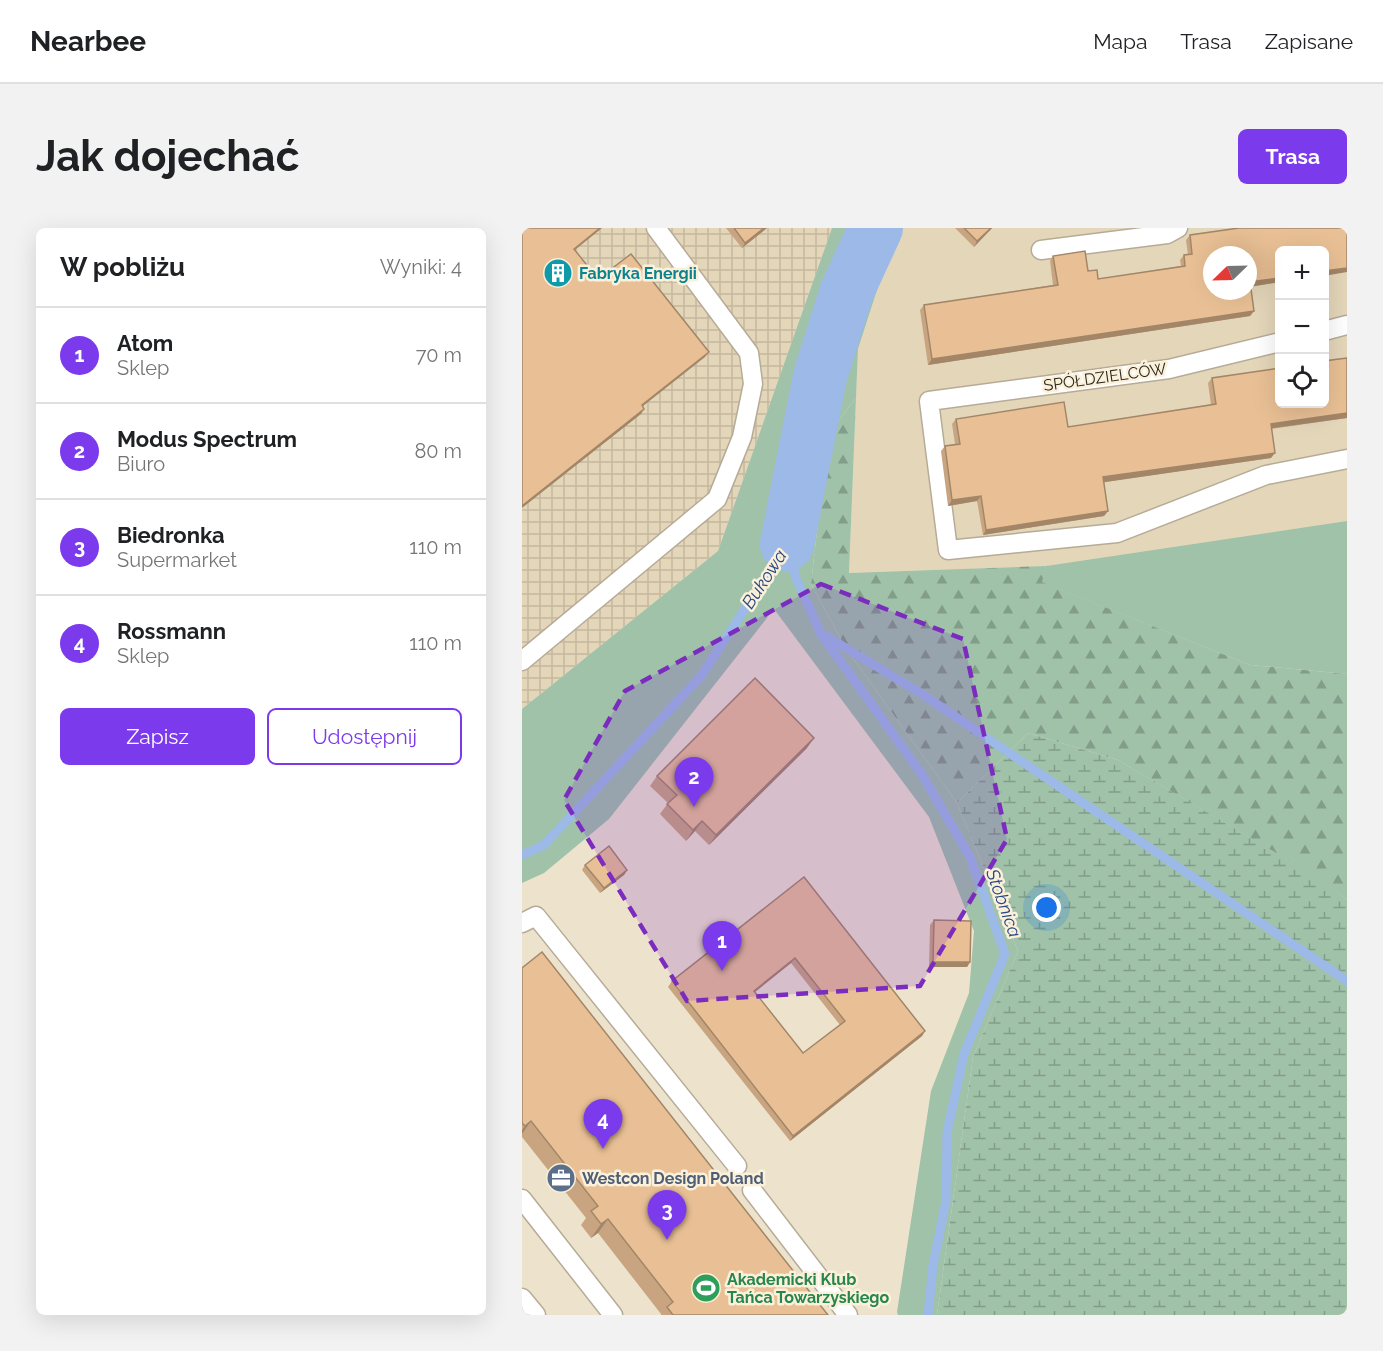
<!DOCTYPE html>
<html lang="pl">
<meta charset="utf-8">
<style>
:root{--surface:#fff;--page:#f2f2f2;--text:#202124;--muted:#757577;--line:#e0e0e0;--accent:#7c3aed}
body{margin:0;font-family:Raleway,sans-serif;background:var(--page);color:var(--text)}
.controls{position:absolute;right:18px;top:18px;display:grid;overflow:hidden;border-radius:9px;box-shadow:0 6px 24px #0002}
.controls button{width:54px;height:54px;display:grid;place-items:center;padding:0;border:0;border-bottom:2px solid var(--line);background:var(--surface);color:var(--text);font:30px sans-serif}
.compass{position:absolute;left:681px;top:18px;width:54px;height:54px;border-radius:50%;background:var(--surface);box-shadow:0 6px 24px #0002;rotate:247deg}
.you{position:absolute;left:525px;top:680px;width:21px;height:21px;margin:-15px;border:4px solid #fff;border-radius:50%;background:#1a73e8;box-shadow:0 0 0 9px #1a73e833}
.badge{display:grid;place-items:center;width:39px;height:39px;border-radius:50%;background:var(--accent);color:#fff;font-size:20px;font-weight:700}
.pin{position:absolute;translate:-50% -50px;filter:drop-shadow(0 2px 3px #0008)}
.pin::after{content:'';position:absolute;top:32px;width:21px;height:18px;background:inherit;clip-path:polygon(0 0,100% 0,50% 100%)}
.list{margin:0;padding:0;list-style:none}
h2{display:flex;justify-content:space-between;align-items:center;height:78px;margin:0;padding:0 24px;font-size:26px}
h2 small{font-size:20px;font-weight:400;color:var(--muted)}
.list li{display:grid;grid-template-columns:39px 1fr auto;gap:18px;align-items:center;box-sizing:border-box;height:96px;padding:0 24px;border-top:2px solid var(--line)}
.list b{display:block;font-size:22px;white-space:nowrap}
.list p{margin:0;font-size:20px;white-space:nowrap;color:var(--muted)}
.list em{font-size:20px;font-style:normal;color:var(--muted)}
.actions{display:flex;gap:12px;padding:18px 24px}
.actions a{flex:1;padding:14px 0;border:2px solid var(--accent);border-radius:9px;text-align:center;font-size:21px;color:var(--accent)}
.actions .main{background:var(--accent);color:#fff}
.icon{flex:none;width:33px;height:33px;fill:none;stroke:currentColor;stroke-width:2;stroke-linecap:round;stroke-linejoin:round}
.map{position:relative;flex:none;width:825px;height:1087px;overflow:hidden;border-radius:9px}
header{display:flex;align-items:center;gap:36px;box-sizing:border-box;height:84px;padding:0 30px;background:var(--surface);border-bottom:2px solid var(--line)}
header strong{font-size:28px}
nav{display:flex;gap:33px;margin-inline-start:auto;font-size:21px}
.intro{display:flex;align-items:center;justify-content:space-between;box-sizing:border-box;height:144px;padding:0 36px}
h1{margin:0;font-size:42px}
.button{padding:15px 27px;border-radius:9px;background:var(--accent);color:#fff;font-size:21px;font-weight:700}
main{display:flex;gap:36px;padding:0 36px}
aside{flex:1;background:var(--surface);border-radius:9px;box-shadow:0 6px 24px #0002}
.map>svg:first-child{display:block}
.built{fill:#e4d6b9;fill-rule:evenodd}
.industrial{fill:url(#industrial-grid)}
.green{fill:#9fc2a9}
.forest{fill:url(#forest-firs)}
.wetland{fill:url(#wetland-marsh)}
.lines{fill:none;stroke-linecap:round;stroke-linejoin:round}
.stream{stroke:#9db9e8;stroke-width:9}
.river{stroke:#9db9e8;stroke-width:54}
.service-casing{stroke:#b6ab97;stroke-width:21}
.service{stroke:#fff;stroke-width:18}
.wall{fill:#c8a580;fill-rule:evenodd}
.shaded-wall{fill:#a38668}
.building{fill:#e9c095;stroke:#a38668;stroke-width:1.5;fill-rule:evenodd}
.marked{fill:#7b2cbf;fill-opacity:0.2;stroke:#7b2cbf;stroke-width:4.5;stroke-dasharray:12 8;stroke-linejoin:round}
.labels{text-anchor:middle;dominant-baseline:central;stroke-width:5;stroke-linejoin:round;paint-order:stroke}
.culture-label{font-size:16px;font-weight:bold;fill:#0d838f;stroke:#fbf0da;text-anchor:start}
.street-label{font-size:16px;fill:#2a261e;stroke:#fbf0da}
.service-label{font-size:16px;font-weight:bold;fill:#4e5e75;stroke:#fbf0da;text-anchor:start}
.leisure-label{font-size:16px;font-weight:bold;fill:#27864d;stroke:#fbf0da;text-anchor:start}
.water-label{font-size:18px;font-style:italic;fill:#264780;stroke:#fbf0da}
</style>
<header>
<strong>Nearbee</strong>
<nav><a>Mapa</a><a>Trasa</a><a>Zapisane</a></nav>
</header>
<div class="intro"><h1>Jak dojechać</h1><a class="button">Trasa</a></div>
<main>
<aside>
<h2>W pobliżu<small>Wyniki: 4</small></h2>
<ul class="list">
<li><span class="badge">1</span><div><b>Atom</b><p>Sklep</p></div><em>70 m</em></li>
<li><span class="badge">2</span><div><b>Modus Spectrum</b><p>Biuro</p></div><em>80 m</em></li>
<li><span class="badge">3</span><div><b>Biedronka</b><p>Supermarket</p></div><em>110 m</em></li>
<li><span class="badge">4</span><div><b>Rossmann</b><p>Sklep</p></div><em>110 m</em></li>
</ul>
<div class="actions"><a class="main">Zapisz</a><a>Udostępnij</a></div>
</aside>
<div class="map">
<svg width="825" height="1087" viewBox="0 0 825 1087">
<defs>
<pattern id="industrial-grid" width="8" height="8" patternUnits="userSpaceOnUse" patternTransform="scale(1.5)"><rect width="8" height="8" fill="#e4d6b9"/><path d="M0 4h8M4 0v8" fill="none" stroke="#c4b89f"/></pattern>
<pattern id="forest-firs" width="22" height="20" patternUnits="userSpaceOnUse" patternTransform="scale(1.5)"><rect width="22" height="20" fill="#9fc2a9"/><path d="M5 1l3.5 6h-7zM16 11l3.5 6h-7z" fill="#829d89"/></pattern>
<pattern id="wetland-marsh" width="20" height="14" patternUnits="userSpaceOnUse" patternTransform="scale(1.5)"><rect width="20" height="14" fill="#9fc2a9"/><path d="M1 5h8M5 5V1M11 12h8M15 12V8" fill="none" stroke="#829d89"/></pattern>
</defs>
<rect width="100%" height="100%" fill="#ede3cd"/>
<!-- built -->
<path class="built" d="M375 0H825V293L524 338 327 345 336 121ZM758 22H802V176H758ZM690 27H726V63H690Z"/>
<!-- industrial -->
<polygon class="industrial" points="0,0 310,0 196,323 0,481"/>
<!-- green -->
<g class="green">
<polygon points="310,0 375,0 336,121 334,170 306,206 289,356 325,422 435,575 496,723 451,829 415,1087 376,1087 375,1084 409,863 447,765 452,703 407,589 252,381 87,591 22,645 0,655 0,481 196,323"/>
<polygon points="825,293 825,446 728,437 519,354 524,338"/>
</g>
<!-- forest -->
<polygon class="forest" points="334,170 327,345 524,338 520,354 728,437 825,446 825,672 801,653 596,532 506,505 435,575 325,422 289,356 306,206"/>
<!-- wetland -->
<polygon class="wetland" points="506,505 596,532 802,653 825,672 825,1087 415,1087 451,829 496,723 435,575"/>
<g class="lines">
<!-- stream -->
<g class="stream">
<polyline points="265,316 274,350 299,406 399,545 448,629 483,726 442,826 425,904 424,973 411,1037 406,1087"/>
<polyline points="304,408 400,466 825,753"/>
<polyline points="0,627 22,617 179,448 265,316"/>
</g>
<!-- river -->
<polyline class="river" points="265,316 298,148 325,63 354,0"/>
<!-- service casing -->
<g class="service-casing">
<g id="service">
<polyline points="519,22 645,6 656,0"/>
<polyline points="802,103 825,97"/>
<polyline points="758,114 647,141 407,173 426,322 595,305 744,247 825,231"/>
<polyline points="0,433 195,271 220,209 231,156 227,125 134,0"/>
<polyline points="0,695 14,688 215,938"/>
<polyline points="230,962 326,1087"/>
<polyline points="0,971 91,1087"/>
<polyline points="0,1070 14,1087"/>
</g>
</g>
<!-- service -->
<use href="#service" class="service"/>
</g>
<!-- wall -->
<g class="wall">
<polygon points="204,0 245,0 220,20"/>
<polygon points="433,0 470,0 452,19"/>
<polygon points="668,7 758,22 758,54 728,59 732,83 728,88 406,137 398,82 402,77 531,57 528,33 531,28 566,43 576,51 659,38 658,32 662,27 666,27 664,12"/>
<polygon points="825,130 825,190 749,201 749,230 582,254 586,283 582,288 461,307 455,273 426,278 419,223 423,218 433,216 430,196 434,191 546,199 689,177 686,155 690,150"/>
<polygon points="285,520 187,617 173,603 164,613 138,586 146,575 128,558 135,548"/>
<polygon points="63,637 105,642 102,647 78,665 60,642"/>
<path d="M282 649 403 803 400 808 268 913 146 759 150 753ZM269 735 318 797 281 825 233 764Z"/>
<polygon points="412,692 448,734 445,739 407,739 408,697"/>
<polygon points="0,740 306,1087 139,1087 139,1086 76,1005 69,1010 59,997 64,990 0,909"/>
</g>
<!-- shaded-wall -->
<g class="shaded-wall">
<polygon points="78,0 80,0 48,26 52,21"/>
<polygon points="242,0 245,0 220,20 223,15"/>
<polygon points="469,0 470,0 452,19 455,13"/>
<polygon points="825,40 825,44 802,48 802,43"/>
<polygon points="758,50 758,54 726,59 728,54"/>
<polygon points="732,83 728,88 406,137 410,131"/>
<polygon points="187,124 183,129 116,182 120,177"/>
<polygon points="122,181 119,186 0,280 0,278"/>
<polygon points="825,185 825,190 745,201 749,196"/>
<polygon points="753,225 749,230 577,255 581,249"/>
<polygon points="459,268 455,273 426,278 430,272"/>
<polygon points="586,283 582,288 461,307 464,302"/>
<polygon points="292,510 285,520 187,617 194,607"/>
<polygon points="180,593 173,603 164,613 171,602"/>
<polygon points="105,642 102,647 78,665 82,660"/>
<polygon points="273,730 269,735 228,768 232,763"/>
<polygon points="411,734 448,734 445,739 407,739"/>
<polygon points="403,803 400,808 268,913 271,908"/>
<polygon points="9,893 0,906 0,902 3,898"/>
<polygon points="86,991 76,1005 69,1010 79,996"/>
</g>
<!-- building -->
<g class="building">
<polygon points="0,0 78,0 52,21 76,51 109,26 187,124 120,177 122,181 0,278"/>
<polygon points="212,0 242,0 223,15"/>
<polygon points="442,0 469,0 455,13"/>
<path d="M717 0H825V40L802 43V22H758V50L728 54 732 83 410 131 402 77 536 57 531 28 563 23 566 43 575 42 576 51 663 38 662 27 670 26 668 7ZM690 27H726V63H690Z"/>
<polygon points="825,130 825,185 749,196 753,225 581,249 586,283 464,302 459,268 430,272 423,218 438,216 434,191 542,174 546,199 694,176 690,150 758,140 758,176 802,176 802,133"/>
<polygon points="233,450 292,510 194,607 180,593 171,602 145,576 155,567 135,548"/>
<polygon points="87,618 105,642 82,660 63,637"/>
<path d="M282 649 403 803 271 908 150 753ZM273 730 323 793 281 825 232 763Z"/>
<polygon points="412,692 449,693 448,734 411,734"/>
<polygon points="20,724 306,1087 151,1087 145,1079 151,1074 86,991 79,996 69,983 76,978 9,893 3,898 0,895 0,740"/>
</g>
<!-- marked area -->
<path class="marked" d="M299 356 441 411 485 611 398 758 165 773 42 572 103 463Z"/>
<!-- icons -->
<defs>
<g id="building-disc" transform="scale(1.5)"><circle r="9.5" fill="#0f9aa8" stroke="#fbf0da"/><path d="M-4-6H4V6H1V3H-1V6H-4ZM-2.5-4.3h1.7v1.8h-1.7ZM.8-4.3h1.7v1.8H.8ZM-2.5-1h1.7V.8h-1.7ZM.8-1h1.7V.8H.8Z" fill="#fff"/></g>
<g id="office-disc" transform="scale(1.5)"><circle r="9.5" fill="#5c6f8a" stroke="#fbf0da"/><path d="M-6-3h4V-5.5h4V-3h4V5H-6ZM-1-4.5V-3h2v-1.5ZM-6 0V1H6V0Z" fill="#fff"/></g>
<g id="stadium-disc" transform="scale(1.5)"><circle r="9.5" fill="#2e9e5b" stroke="#fbf0da"/><path d="M0-5a6.5 5 0 1 0 0 10a6.5 5 0 1 0 0-10ZM-3.5-1.8h7v3.6h-7Z" fill="#fff"/></g>
</defs>
<g fill-rule="evenodd">
<use href="#building-disc" x="36" y="45"/>
<use href="#office-disc" x="39" y="950"/>
<use href="#stadium-disc" x="184" y="1060"/>
</g>
<g class="labels">
<!-- culture labels -->
<g class="culture-label">
<text x="57" y="45">Fabryka Energii</text>
</g>
<!-- street labels -->
<g class="street-label">
<text transform="translate(583 149) rotate(-8)">SPÓŁDZIELCÓW</text>
</g>
<!-- service labels -->
<g class="service-label">
<text x="60" y="950">Westcon Design Poland</text>
</g>
<!-- leisure labels -->
<g class="leisure-label">
<text x="205" y="1051">Akademicki Klub<tspan x="205" dy="18">Tańca Towarzyskiego</tspan></text>
</g>
<!-- water labels -->
<g class="water-label">
<text transform="translate(242 351) rotate(-57)">Bukowa</text>
<text transform="translate(482 675) rotate(70)">Stobnica</text>
</g>
</g>
</svg>
<div class="controls">
<button>+</button>
<button>−</button>
<button><svg class="icon" aria-label="locate" viewBox="0 0 24 24"><circle cx="12" cy="12" r="6"/><path d="M12 2v4M12 18v4M2 12h4M18 12h4"/></svg></button>
</div>
<svg class="compass" viewBox="-18 -18 36 36"><path d="M0-13l5 13h-10z" fill="#e53935"/><path d="M0 13l5-13h-10z" fill="#757577"/></svg>
<div class="you"></div>
<div class="pin badge" style="left:200px;top:743px">1</div>
<div class="pin badge" style="left:172px;top:579px">2</div>
<div class="pin badge" style="left:145px;top:1012px">3</div>
<div class="pin badge" style="left:81px;top:921px">4</div>
</div>
</main>
